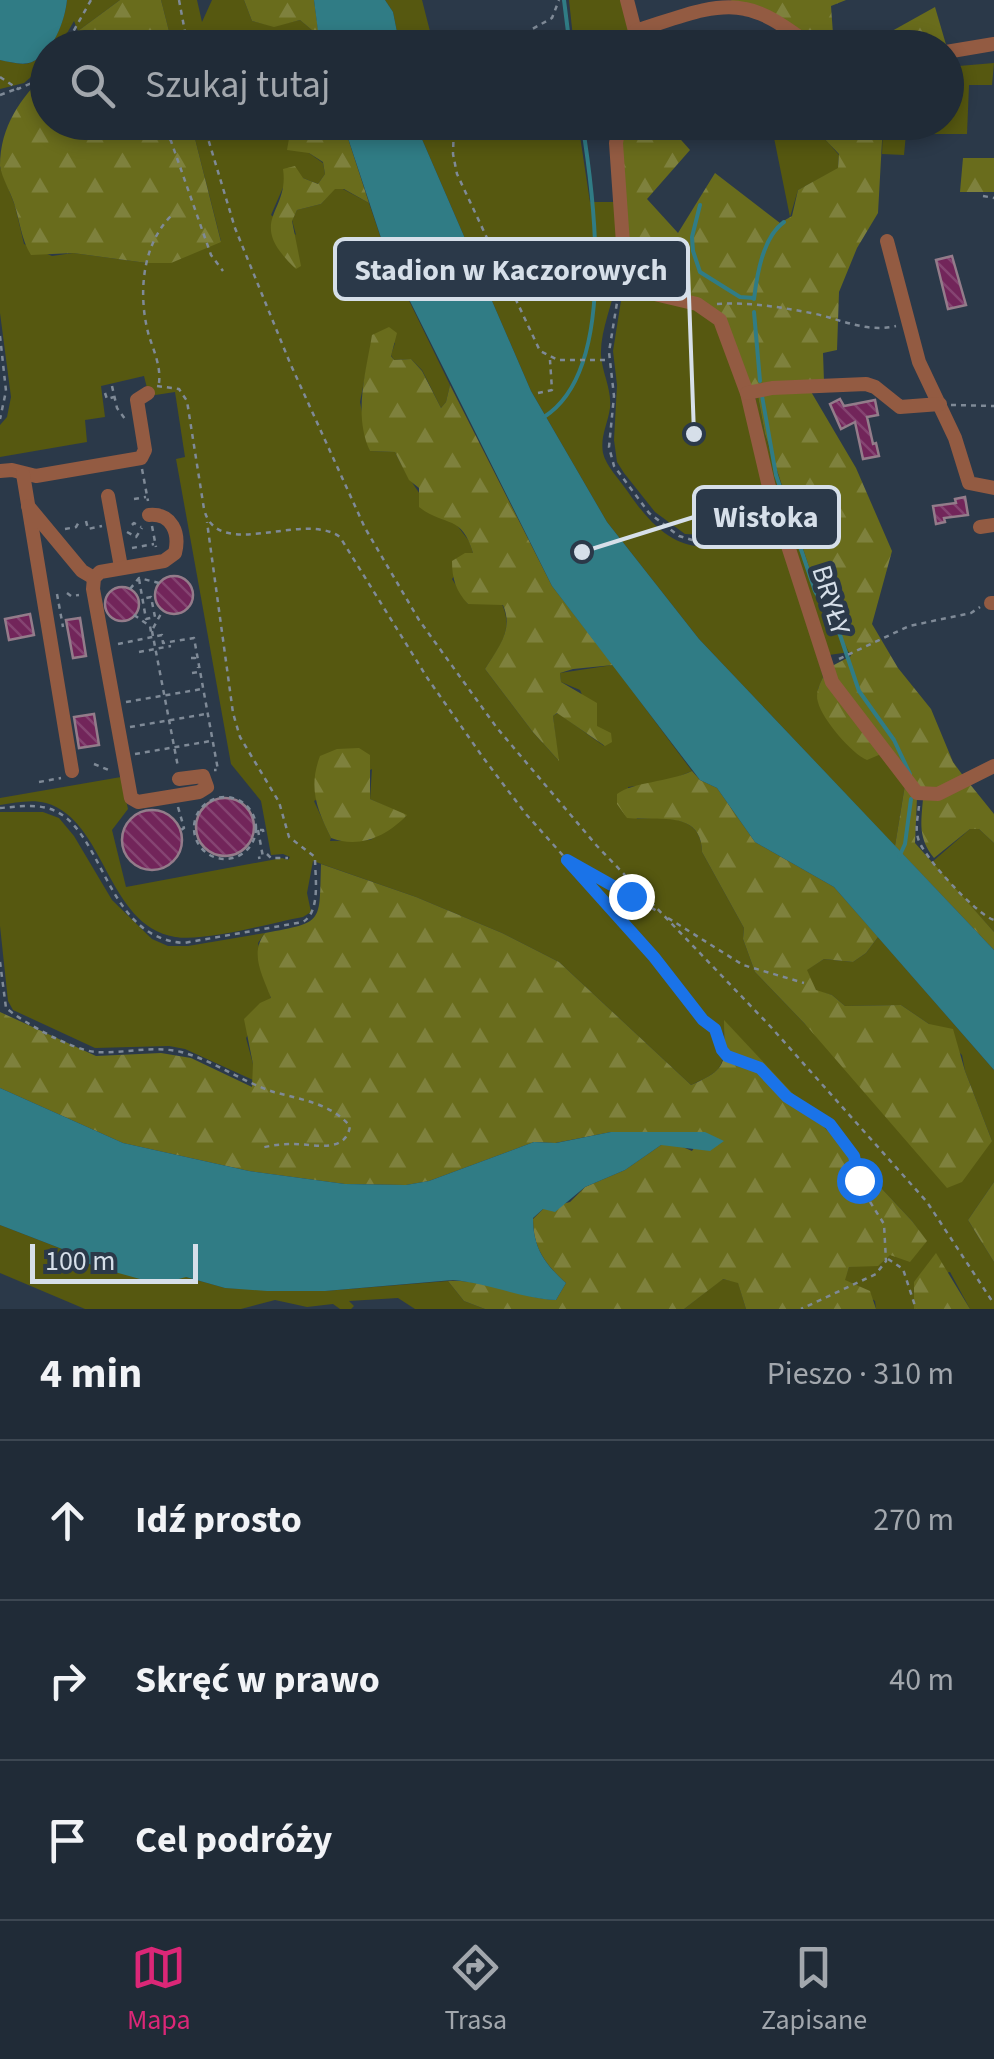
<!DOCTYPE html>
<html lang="pl">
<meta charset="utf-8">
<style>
:root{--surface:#202b37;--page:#28333f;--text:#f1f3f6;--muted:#a2a7ad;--line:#3d4752;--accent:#db2777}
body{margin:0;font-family:"Source Sans 3",sans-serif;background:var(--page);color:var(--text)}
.scale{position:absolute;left:30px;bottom:25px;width:168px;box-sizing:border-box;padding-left:10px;border:5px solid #d6dfe9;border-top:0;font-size:28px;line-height:35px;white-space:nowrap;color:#d6dfe9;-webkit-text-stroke:8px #2b3949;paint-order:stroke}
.stop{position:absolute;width:30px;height:30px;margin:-22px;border:8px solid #1a73e8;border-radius:50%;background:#fff}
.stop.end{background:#1a73e8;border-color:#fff;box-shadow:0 2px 10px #0008}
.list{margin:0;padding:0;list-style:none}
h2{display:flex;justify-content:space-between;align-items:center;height:130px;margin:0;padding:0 40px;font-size:42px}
h2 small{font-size:32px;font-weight:400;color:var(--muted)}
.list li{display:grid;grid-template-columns:65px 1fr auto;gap:30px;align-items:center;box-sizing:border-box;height:160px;padding:0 40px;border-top:2px solid var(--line)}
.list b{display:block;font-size:38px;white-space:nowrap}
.list em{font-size:32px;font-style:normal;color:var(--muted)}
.icon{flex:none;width:55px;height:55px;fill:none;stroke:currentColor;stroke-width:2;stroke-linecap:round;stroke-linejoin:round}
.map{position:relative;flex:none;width:994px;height:1309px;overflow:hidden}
.search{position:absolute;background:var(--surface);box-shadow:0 5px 15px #0003;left:30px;right:30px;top:30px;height:110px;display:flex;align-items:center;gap:25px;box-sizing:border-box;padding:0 35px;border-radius:55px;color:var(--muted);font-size:38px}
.sheet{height:610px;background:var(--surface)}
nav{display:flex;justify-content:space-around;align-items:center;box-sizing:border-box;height:140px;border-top:2px solid var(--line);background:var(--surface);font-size:28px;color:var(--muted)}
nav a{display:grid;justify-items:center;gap:5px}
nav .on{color:var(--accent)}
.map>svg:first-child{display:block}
.green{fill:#565810;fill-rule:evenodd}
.forest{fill:url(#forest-firs)}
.water{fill:#307c85}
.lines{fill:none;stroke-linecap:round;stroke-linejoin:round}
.stream{stroke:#307c85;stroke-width:4}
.building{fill:url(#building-back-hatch);stroke:#937c8a;stroke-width:2.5}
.path{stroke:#7f8a97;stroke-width:2.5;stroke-dasharray:5 5;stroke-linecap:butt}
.minor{stroke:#935b42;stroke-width:14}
.route{stroke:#1a73e8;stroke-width:12}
.labels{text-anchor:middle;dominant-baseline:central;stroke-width:10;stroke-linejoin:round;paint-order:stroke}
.street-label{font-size:28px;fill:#d6dfe9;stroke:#2b3949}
.leader{fill:none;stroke:#d6dfe9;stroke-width:4}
.callout-dot{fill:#d6dfe9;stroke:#2b3949;stroke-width:4}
.callout{fill:#2b3949;stroke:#d6dfe9;stroke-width:4}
.callout-label{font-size:30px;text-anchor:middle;font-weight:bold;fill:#d6dfe9}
</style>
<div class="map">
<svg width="994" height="1309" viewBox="0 0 994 1309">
<defs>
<pattern id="forest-firs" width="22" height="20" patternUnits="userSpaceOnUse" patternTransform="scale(2.5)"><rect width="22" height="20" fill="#696c1c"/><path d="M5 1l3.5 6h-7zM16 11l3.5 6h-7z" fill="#7e813d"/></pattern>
<pattern id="building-back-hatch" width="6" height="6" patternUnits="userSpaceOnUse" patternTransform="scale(2.5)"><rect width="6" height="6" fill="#72255a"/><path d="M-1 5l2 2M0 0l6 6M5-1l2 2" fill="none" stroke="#854472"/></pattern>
</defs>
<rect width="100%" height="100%" fill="#2b3949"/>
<!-- green -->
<g class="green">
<path d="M67 0H120L78 31 74 21 59 47 48 48 47 63 24 83 0 89V60C7 61 17 64 24 64 50 62 65 21 67 0Z"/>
<polygon points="161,0 197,0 202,22 212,0 244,0 252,21 274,26 300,20 319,36 320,47 225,48 207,42 208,47 173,47"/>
<polygon points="385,0 422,0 434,47 400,47 393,12"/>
<polygon points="569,0 623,0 629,26 629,47 574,47"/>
<polygon points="994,63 992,85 969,85 967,134 906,134 904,155 882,154 883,123 946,122 947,67"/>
<path d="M191 123H320L308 125 309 153 323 163 325 174 318 184 303 178 285 183 271 215 296 235 292 220 297 210 321 204 334 189H343L369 203 386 253 450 385 446 402 441 408 422 370 411 359 394 360 391 355 395 343 373 335 360 402 370 451 395 452C405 472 430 518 453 520L469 541 473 553 452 579 468 604H502C514 630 499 648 485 669L532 731 558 760 553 716 558 713 604 746 580 690 561 682 560 673 613 665 692 771 663 783 628 787 637 819C665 817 702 815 702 852L744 928 743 939 755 972 805 1024 992 1141 965 1071 962 1055 929 1024 901 1005 845 1006 832 995 816 991 806 970 824 959 853 962 866 953 878 937 994 1070V1182L968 1220 994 1262V1309H970L950 1272 914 1282V1309H876L875 1301 844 1280 849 1267 863 1265 926 1241 912 1221 725 1022C719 1061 735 1066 691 1085L559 962 502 933 416 897 313 861 307 893 311 912 303 917C270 923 206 942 175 937 106 925 106 820 46 803 31 799 15 803 0 805V798L121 777 128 809 112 830 126 887 282 858 288 860 290 857 283 854 271 855 261 801 231 764 176 459 185 457 175 392 149 396 144 376 101 386 105 417 85 420 87 442 0 457V425L7 417 11 397 0 313V167L15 206 24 244 52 256 73 253 147 263 221 241ZM372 769 370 799 406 816 370 840 330 841 331 838 314 801Z"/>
<path d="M415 123H578L590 202H616C616 227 621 255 617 279 613 303 600 331 601 355 602 373 612 389 610 408 608 423 600 437 603 453 606 466 620 480 628 492 675 561 707 554 780 530L823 677 818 689 881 754 905 785 895 846 699 639 607 522 531 391Z"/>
<path d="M771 123C807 122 816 127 839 155L838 169 798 190 790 217Z"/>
<polygon points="624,282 695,307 723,332 777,521 719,536 685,534 655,512 624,473 617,462 614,440 617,385 613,351"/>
<polygon points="755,396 758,396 765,435 814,582 850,652 829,655 770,478"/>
<polygon points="0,812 43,812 59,818 74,836 112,900 152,939 168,946 188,946 265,933 258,943 271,999 246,1038 253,1064 253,1080 185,1049 169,1046 95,1048 13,1010 8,1001 0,926"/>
<polygon points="970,829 979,829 994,843 994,932 931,863"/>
<polygon points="0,1225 70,1252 93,1266 186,1277 225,1288 325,1291 448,1281 464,1301 485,1309 415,1309 398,1298 349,1301 354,1306 351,1309 340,1309 333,1304 307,1307 275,1300 241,1309 85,1309 0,1273"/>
<polygon points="722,1279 738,1282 746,1309 684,1309"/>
</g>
<!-- forest -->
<g class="forest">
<polygon points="120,0 161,0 173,47 69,47 78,31"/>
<polygon points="244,0 314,0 319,36 300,20 274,27 252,21"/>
<polygon points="730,0 846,0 831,6 834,48 817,44"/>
<polygon points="935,7 947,48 891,47 883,36"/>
<path d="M47 72 48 122 191 123 221 242 171 263H147L73 253 31 255C21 239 20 221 14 203 10 191 2 178 0 166 0 126 21 98 47 72Z"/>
<path d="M320 123H343L369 203 344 189H335L321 204 297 210 292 221 301 266 296 269C244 220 290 214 283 169L295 166 303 178 318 184 325 174 323 162 309 153 287 150 290 133 298 124Z"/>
<polygon points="623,123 666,123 690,150 647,199 678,233 715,173 780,223 792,216 798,190 838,168 839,154 816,130 800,123 883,123 878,213 857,248 839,292 837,350 823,353 824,382 751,387 727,324 656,292 626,240 619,144"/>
<polygon points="963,158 994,158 994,192 960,192"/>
<polygon points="346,242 367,266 372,280 366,292 358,295 347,289 334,257 339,244"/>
<path d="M389 327 397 333 391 356 394 360 411 359 422 371 441 408 446 402 450 385 552 586 613 665 573 669 560 673 561 682 597 703V726L611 733 612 742 605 746 557 713 553 716 559 761 532 731 485 669C498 648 514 630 503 605L468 604C456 591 452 579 452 561L465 553H473C462 514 445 527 419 507V488L409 480 395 452 370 451C353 415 366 372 372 335Z"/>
<polygon points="810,390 856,468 892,551 872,624 898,668 931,709 953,762 964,777 940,789 919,790 844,695 832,666 851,656 814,582 765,434 758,396"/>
<path d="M823 677 881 754 867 760C852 754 822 719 818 702 815 693 820 684 823 677Z"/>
<path d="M359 748 370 755V799L407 815C387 836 360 849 331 838 317 809 308 788 320 756L337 749Z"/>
<path d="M692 771 700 780 717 788 755 842 834 887 878 937 866 953 853 962 824 959 807 970 816 990 832 995 845 1006 901 1005 929 1024 953 1029 965 1071 992 1141 962 1182 947 1188 805 1024 755 972 743 939 744 928 702 852C702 809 655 821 627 818L617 804V794C633 782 669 782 692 771Z"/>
<path d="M969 783 994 814V843L979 829H970L934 858C918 838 921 823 923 799Z"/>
<polygon points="905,785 917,797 915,843 994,932 994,950 895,846"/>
<path d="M321 864 416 897 502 933 559 962 691 1085C731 1068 724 1061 724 1020L912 1221 927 1241 910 1262 890 1255 878 1266 849 1267 845 1280 870 1291 876 1309H746L738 1283 723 1279 684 1309H485L464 1301 448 1281C485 1279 519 1298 556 1300L566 1283C545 1264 533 1248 533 1219L543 1209 570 1202 585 1187 625 1170 661 1145H678L692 1151 705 1132H611L555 1143 534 1142 429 1181 406 1185 345 1184 249 1171 123 1143 0 1088V1012L96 1056 161 1053 191 1058 252 1087 253 1064 244 1019 260 1003 271 998C263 976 249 954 265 933 325 922 319 923 321 864Z"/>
<polygon points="994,1182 994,1262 968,1220"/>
<polygon points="936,1253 970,1309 914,1309 914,1282"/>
</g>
<!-- water -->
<g class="water">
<path d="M0 0H67C65 21 53 53 32 62 23 66 10 62 0 60Z"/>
<polygon points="314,0 385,0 393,12 400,47 320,47"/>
<polygon points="343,123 415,123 531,391 607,522 699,639 994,950 994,1070 834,887 755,842 717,788 700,780 552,586 386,253"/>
<path d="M0 1088 123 1143 249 1171 345 1184 406 1185 429 1181 534 1142 556 1143 611 1132H705L724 1141 710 1151 661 1145 625 1170 585 1187 555 1212 543 1209 533 1218C533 1248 545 1264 566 1283L556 1300C520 1298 488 1283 453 1280L325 1291H267L225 1288 186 1277 168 1282 140 1279 93 1266 70 1252 0 1225Z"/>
</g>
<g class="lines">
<!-- stream -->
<g class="stream">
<polyline points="564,0 570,48"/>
<polyline points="700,205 692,237 693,251 700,272 740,297 754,298"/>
<path d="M754 299C757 274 763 237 784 222"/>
<polyline points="754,312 760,381"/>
<polyline points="762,396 776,475 815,591 840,635 859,691 894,740 910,774"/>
<path d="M544 417C618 370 594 196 582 122"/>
<polyline points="899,857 905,844 911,799"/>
</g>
</g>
<!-- building -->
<g class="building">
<polygon points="952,256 966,305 948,309 936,260"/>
<polygon points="840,399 844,406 875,400 878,415 867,417 873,444 876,443 879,456 863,459 855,422 841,429 830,404"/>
<polygon points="965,497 968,515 944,518 945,522 936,524 933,506 956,503 955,499"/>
<circle cx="174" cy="595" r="19"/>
<circle cx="122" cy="604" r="17"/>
<polygon points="30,614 34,635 9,640 5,619"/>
<polygon points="80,618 86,656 73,658 66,620"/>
<polygon points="94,714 99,745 79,748 74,717"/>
<circle cx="225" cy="827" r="29"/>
<circle cx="152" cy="840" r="30"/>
</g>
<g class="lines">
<!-- path -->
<g class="path">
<polyline points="179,0 188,48"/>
<polyline points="64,48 91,0"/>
<polyline points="498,48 552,18 559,0"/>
<polyline points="0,77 18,89 34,82 48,68"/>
<polyline points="0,95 16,89"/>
<polyline points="160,122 171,141 211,255 223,271"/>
<polyline points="203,122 235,228 290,363 365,528 419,620 497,728 597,846 770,1026 927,1202 994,1304"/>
<polyline points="454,122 453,154 457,174 540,351 558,360 608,360"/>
<polyline points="983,196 994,198"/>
<polyline points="620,284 609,352 614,396 609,447 614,466 649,513 679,536 699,542 729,540 767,529"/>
<path d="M717 304C749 302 780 307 811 313 841 319 865 333 896 326"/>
<polyline points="0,336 6,391 0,419"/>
<path d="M159 383C161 367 154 351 149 336 138 297 141 246 171 216"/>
<polyline points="112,386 117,408 125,419"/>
<path d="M157 386 179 389 187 401 204 509C217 563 303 510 340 537L428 679 482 756 525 813 654 957 703 1020 715 1029 722 1050 727 1055 760 1069 787 1097 830 1124 849 1148 862 1189 884 1224 886 1261 876 1274 801 1309"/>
<polyline points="105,393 107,399 114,397"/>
<polyline points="538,393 552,390 550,360"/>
<polyline points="951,405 994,406"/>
<polyline points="142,469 148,501"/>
<polyline points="134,499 146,497"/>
<polyline points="86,521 88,529 102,526"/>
<polyline points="132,525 134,523 141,527"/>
<polyline points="152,526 156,547"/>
<polyline points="65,529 76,527 79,522"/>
<polyline points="127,532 136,537 142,528"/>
<polyline points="132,548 154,544"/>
<polyline points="139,579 146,619 155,617 151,597 142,599"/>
<polyline points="130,589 139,578 159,583"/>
<polyline points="67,593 71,596 79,595"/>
<polyline points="57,594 63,627"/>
<polyline points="134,615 150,626 151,632 163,610"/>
<polyline points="152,631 178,767"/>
<polyline points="118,644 162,635 163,643 194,638 218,770 214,770"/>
<polyline points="139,652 171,646"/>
<polyline points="191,658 195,658 195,652"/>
<polyline points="839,659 909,626 971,613 980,607"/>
<polyline points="192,673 198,672 198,667"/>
<polyline points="126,702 202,689"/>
<polyline points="130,727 206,714"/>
<polyline points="135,754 211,741"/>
<polyline points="94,764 111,771"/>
<polyline points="39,782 61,778"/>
<circle cx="225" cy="828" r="31"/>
<path d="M919 806C918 816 915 828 918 838 922 856 977 915 994 920"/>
<polyline points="178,807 184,828 181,830"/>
<path d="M0 808C15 807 32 804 47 808 105 823 102 938 184 943L303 922C321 911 315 877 315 857L289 837 279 802 240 737 233 713 207 522"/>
<polyline points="258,830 263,857 258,858"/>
<polyline points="260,830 263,830 264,836"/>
<polyline points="267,854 271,858 288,858"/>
<polyline points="573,863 657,911"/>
<polyline points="668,918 743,965 804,983"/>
<path d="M0 962 6 1008C24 1023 72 1050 96 1052 124 1054 152 1045 181 1052 213 1060 242 1082 274 1092 302 1100 330 1103 350 1126 346 1154 314 1144 294 1144 283 1144 272 1145 261 1148"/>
<polyline points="888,1259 903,1269 916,1309"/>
</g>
<!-- minor -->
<g class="minor">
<polyline points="627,0 635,31 634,48"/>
<path d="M635 31C667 22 712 1 745 9 772 14 793 34 816 48"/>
<polyline points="946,52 994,44"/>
<polyline points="620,122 616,143 625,272 642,291 697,304 720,320 747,393 769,487 832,682 917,793 938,794 994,766"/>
<polyline points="887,241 919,362 955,438 969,483 994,488"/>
<polyline points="747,393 772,388 866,384 875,387 900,407 940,404"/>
<polyline points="0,471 12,470 36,476 141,458 145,450 137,400 148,393"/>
<polyline points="23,474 72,771"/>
<polyline points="108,496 121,567"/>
<polyline points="28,506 82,571 94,578"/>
<path d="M149 515C172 513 180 533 175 553L164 561 100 572 94 578 93 589 131 798 138 802 199 792 207 787 203 776 179 779"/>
<polyline points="980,527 994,525"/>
<polyline points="991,603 994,603"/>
</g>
</g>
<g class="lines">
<!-- route -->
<polyline class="route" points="631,896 567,860 654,957 703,1020 715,1029 722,1050 727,1056 760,1068 787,1097 830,1124 854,1156 859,1180"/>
</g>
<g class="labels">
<!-- street labels -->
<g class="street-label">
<text transform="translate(831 600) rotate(73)">BRYŁY</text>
</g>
</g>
<!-- callouts -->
<path class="leader" d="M694 434L688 269M582 552L694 517"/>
<g class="callout-dot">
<circle cx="694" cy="434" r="10"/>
<circle cx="582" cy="552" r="10"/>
</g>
<g class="callout">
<rect x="335" y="239" width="353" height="60" rx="10"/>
<rect x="694" y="487" width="145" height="60" rx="10"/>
</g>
<g class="callout-label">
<text x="511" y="280">Stadion w Kaczorowych</text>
<text x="766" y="527">Wisłoka</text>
</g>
</svg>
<div class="scale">100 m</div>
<div class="stop" style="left:859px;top:1180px"></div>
<div class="stop end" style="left:631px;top:896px"></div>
<div class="search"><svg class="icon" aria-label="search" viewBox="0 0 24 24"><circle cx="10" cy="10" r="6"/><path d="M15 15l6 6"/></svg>Szukaj tutaj</div>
</div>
<section class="sheet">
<h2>4 min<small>Pieszo · 310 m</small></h2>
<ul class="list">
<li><svg class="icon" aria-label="ahead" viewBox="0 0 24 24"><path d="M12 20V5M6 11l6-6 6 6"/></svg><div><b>Idź prosto</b></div><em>270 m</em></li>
<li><svg class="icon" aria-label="right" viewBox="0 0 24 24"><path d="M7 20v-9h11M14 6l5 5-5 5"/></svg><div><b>Skręć w prawo</b></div><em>40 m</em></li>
<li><svg class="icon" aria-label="arrive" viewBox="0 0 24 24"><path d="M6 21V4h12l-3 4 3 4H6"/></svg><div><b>Cel podróży</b></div></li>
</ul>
</section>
<nav>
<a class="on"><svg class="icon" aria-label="map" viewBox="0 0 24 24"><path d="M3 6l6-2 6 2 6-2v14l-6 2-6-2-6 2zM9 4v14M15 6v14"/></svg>Mapa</a>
<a><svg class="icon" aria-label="directions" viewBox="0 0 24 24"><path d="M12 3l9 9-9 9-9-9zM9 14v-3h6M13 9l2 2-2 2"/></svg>Trasa</a>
<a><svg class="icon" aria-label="saved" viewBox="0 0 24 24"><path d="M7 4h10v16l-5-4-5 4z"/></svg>Zapisane</a>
</nav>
